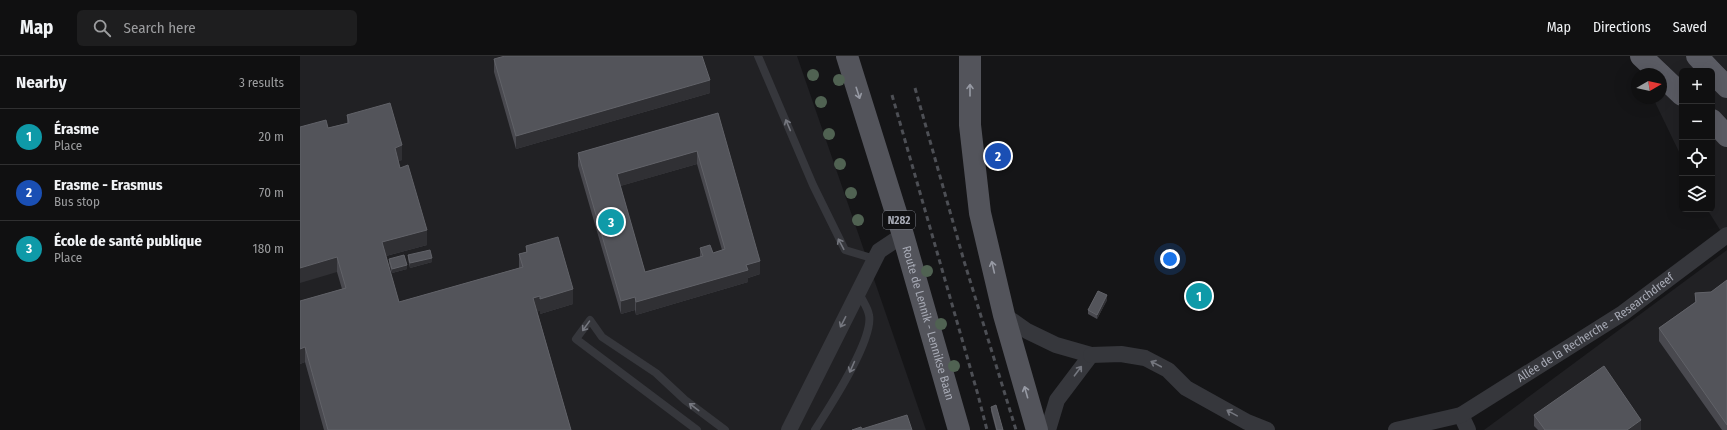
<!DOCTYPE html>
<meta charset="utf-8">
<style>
:root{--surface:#101011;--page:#1e1e1f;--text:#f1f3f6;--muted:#9c9d9f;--line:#303031;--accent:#ea580c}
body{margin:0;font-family:"Fira Sans Condensed",sans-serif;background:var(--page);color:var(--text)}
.controls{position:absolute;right:12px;top:12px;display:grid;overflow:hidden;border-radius:6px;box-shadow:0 4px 16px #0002}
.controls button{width:36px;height:36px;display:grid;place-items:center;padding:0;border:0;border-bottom:1px solid var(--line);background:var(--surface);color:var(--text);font:20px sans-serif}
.compass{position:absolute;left:1331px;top:12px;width:36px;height:36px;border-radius:50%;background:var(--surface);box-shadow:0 4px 16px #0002;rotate:81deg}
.you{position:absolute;left:870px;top:203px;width:14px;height:14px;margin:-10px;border:3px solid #fff;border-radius:50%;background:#1a73e8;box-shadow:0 0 0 6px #1a73e833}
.badge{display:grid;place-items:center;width:26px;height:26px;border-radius:50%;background:var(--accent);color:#fff;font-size:13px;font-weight:700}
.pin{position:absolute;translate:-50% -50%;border:2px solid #fff;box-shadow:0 1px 4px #0006}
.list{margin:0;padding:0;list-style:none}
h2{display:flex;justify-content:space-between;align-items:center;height:52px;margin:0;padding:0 16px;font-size:17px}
h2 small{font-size:13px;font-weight:400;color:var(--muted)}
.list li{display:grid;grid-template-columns:26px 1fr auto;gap:12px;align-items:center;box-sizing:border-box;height:56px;padding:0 16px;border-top:1px solid var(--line)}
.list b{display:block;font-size:15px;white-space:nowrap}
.list p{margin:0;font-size:13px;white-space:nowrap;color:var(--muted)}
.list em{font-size:13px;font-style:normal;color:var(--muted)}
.icon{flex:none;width:22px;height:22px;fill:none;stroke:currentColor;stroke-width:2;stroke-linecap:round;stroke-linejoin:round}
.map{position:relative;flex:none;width:1427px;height:374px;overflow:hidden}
header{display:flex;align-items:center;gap:24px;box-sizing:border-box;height:56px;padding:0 20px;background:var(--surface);border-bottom:1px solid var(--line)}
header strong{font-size:19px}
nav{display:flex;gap:22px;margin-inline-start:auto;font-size:14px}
.search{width:280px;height:36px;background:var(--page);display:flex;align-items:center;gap:10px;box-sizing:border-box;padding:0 14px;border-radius:6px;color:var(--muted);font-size:15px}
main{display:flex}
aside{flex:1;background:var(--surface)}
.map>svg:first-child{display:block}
.built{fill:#212124}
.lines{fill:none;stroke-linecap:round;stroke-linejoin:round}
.service{stroke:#36373c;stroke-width:8}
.minor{stroke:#36373c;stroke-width:16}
.primary{stroke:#53545b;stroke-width:22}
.trunk{stroke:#5b5c64;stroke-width:22}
.rail{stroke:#4d4f55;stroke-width:3;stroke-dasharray:5 4;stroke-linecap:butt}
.tree{fill:#506252}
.wall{fill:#49494f;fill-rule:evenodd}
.shaded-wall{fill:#303034}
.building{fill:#53545a;stroke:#616268;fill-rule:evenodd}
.oneway{stroke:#979aa4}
.oneway2{stroke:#75777f}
.labels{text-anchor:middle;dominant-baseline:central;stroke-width:3;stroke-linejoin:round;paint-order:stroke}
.shield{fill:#101012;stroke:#7a7c85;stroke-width:1}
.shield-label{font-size:11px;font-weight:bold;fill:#a8abb6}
.street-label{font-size:12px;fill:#a8abb6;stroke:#101012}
</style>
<header>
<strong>Map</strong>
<div class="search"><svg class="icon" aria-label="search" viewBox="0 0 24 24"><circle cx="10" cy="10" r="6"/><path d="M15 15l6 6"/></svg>Search here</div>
<nav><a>Map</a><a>Directions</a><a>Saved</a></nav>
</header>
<main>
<aside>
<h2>Nearby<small>3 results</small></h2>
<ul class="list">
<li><span class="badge" style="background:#0f9aa8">1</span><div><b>Érasme</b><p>Place</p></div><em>20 m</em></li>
<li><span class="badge" style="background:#1a4fb4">2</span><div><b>Erasme - Erasmus</b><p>Bus stop</p></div><em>70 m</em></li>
<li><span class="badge" style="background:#0f9aa8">3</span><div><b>École de santé publique</b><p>Place</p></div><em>180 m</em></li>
</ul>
</aside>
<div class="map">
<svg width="1427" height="374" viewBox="0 0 1427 374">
<rect width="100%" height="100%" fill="#151517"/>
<!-- built -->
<g class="built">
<polygon points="0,0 497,0 626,374 0,374"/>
<polygon points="1333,0 1427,0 1427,185 1407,153 1412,153 1412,15 1382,15 1382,102 1353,42 1361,42 1361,18 1342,18"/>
<polygon points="1427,194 1427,374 1184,374"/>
</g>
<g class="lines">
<!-- service -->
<g class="service">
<polyline points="458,0 513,129 545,194 575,203"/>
<polyline points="397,374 276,283 290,264 302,281 356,317 385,344 425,374"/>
<path d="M515 374C529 352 574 284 569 259 568 252 562 244 559 237"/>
</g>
<!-- minor -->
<g class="minor">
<polyline points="704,259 727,275 756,289 791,299 757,344 748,374"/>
<polyline points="791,299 821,298 845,302 868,314 886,332 947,366 967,374"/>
<polyline points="1161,359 1168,374"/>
<polyline points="489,374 579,195 603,179"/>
<path id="s1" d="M1096 374 1161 359 1323 257 1427 179"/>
</g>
<!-- primary -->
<g class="primary">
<path id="s2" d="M547 0 603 179 659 374"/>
<polyline points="670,0 670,69 680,157 704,259 737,374"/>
</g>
<!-- trunk -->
<g class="trunk">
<polyline points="1341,0 1360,18"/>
<polyline points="1397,0 1411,15"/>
<polyline points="1412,16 1427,31"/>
<polyline points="1361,19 1382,39"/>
<polyline points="1412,64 1427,80"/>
</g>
<!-- rail -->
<g class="rail">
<polyline points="615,32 664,205 716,374"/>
<polyline points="592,39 678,339 687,374"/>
</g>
</g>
<!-- trees -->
<g class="tree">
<circle cx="513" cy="19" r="6"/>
<circle cx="539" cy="24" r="6"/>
<circle cx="521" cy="46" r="6"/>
<circle cx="529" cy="78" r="6"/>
<circle cx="540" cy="108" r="6"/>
<circle cx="551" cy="137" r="6"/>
<circle cx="558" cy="164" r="6"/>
<circle cx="627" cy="215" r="6"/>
<circle cx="641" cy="268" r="6"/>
<circle cx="654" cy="310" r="6"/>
</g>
<!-- wall -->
<g class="wall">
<polygon points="194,3 410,37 216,93 194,16"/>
<path d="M418 57 460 218 448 222V226L336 259 335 254 321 258 278 110V97ZM397 108 422 194 413 197 400 192V201L345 216 320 130Z"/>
<polygon points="47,59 102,104 98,105 100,112 127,189 86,200 99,246 219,212 219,198 226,196 226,190 273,248 240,258 240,255 237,255 271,374 24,374 5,306 0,308 0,245 42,233 37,216 28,72 47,67"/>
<polygon points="108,199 132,206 110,212 108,203"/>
<polygon points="89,203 107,213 92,217 89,207"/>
<polygon points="1427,224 1427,374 1422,374 1359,285 1359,272 1395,246 1395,237 1411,236"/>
<polygon points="907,237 900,249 892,244 892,240"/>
<polygon points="807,244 797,263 788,258 788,254"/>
<polygon points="691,351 703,374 696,374 691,355"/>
<polygon points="1234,359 1341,374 1238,374 1234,370"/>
</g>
<!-- shaded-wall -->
<g class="shaded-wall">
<polygon points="410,24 410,37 216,93 216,80"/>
<polygon points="102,89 102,104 95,107 95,92"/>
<polygon points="397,95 397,108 317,131 317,118"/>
<polygon points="127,174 127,189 82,201 82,186"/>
<polygon points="37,201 37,216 0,227 0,212"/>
<polygon points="132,202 132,206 110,212 110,207"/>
<polygon points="460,205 460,218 448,222 448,226 336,259 336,246 446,209"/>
<polygon points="107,209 107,213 92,217 92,213"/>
<polygon points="907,232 907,237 900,249 900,245"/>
<polygon points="273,233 273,248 240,258 240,243"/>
<polygon points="807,239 807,244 797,263 797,259"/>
<polygon points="240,240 240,255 233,257 233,242"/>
<polygon points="335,241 335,254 321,258 321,245"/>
<polygon points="5,291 5,306 0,308 0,293"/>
<polygon points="1341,364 1341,374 1327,374"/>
</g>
<!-- building -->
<g class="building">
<polygon points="205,0 402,0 410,24 216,80 194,3"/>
<polygon points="90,47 102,89 95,92 100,112 108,109 127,174 82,186 99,246 223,211 219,198 227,196 226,190 258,181 273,233 240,243 240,240 233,242 271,374 28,374 5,291 0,293 0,245 46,232 37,201 0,212 0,71 26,64 28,72 49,67 47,59"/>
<path d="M418 57 460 205 446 209 448 214 336 246 335 241 321 245 278 97ZM397 95 425 193 413 197 410 189 400 192 403 200 345 216 317 118Z"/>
<polygon points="130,194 132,202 110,207 108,199"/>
<polygon points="104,199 107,209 92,213 89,203"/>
<polygon points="1427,224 1427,369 1359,272 1396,246 1395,237 1411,236"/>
<polygon points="898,228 907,232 900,245 892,240"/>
<polygon points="798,235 807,239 797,259 788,254"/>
<polygon points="1304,310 1341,364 1327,374 1245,374 1234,359"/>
<polygon points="696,349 703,374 697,374 691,351"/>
<polygon points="607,359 612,374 552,374 561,371 562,373"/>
</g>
<!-- one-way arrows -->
<defs><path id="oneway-shaft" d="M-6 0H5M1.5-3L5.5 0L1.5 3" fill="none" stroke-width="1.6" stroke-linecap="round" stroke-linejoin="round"/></defs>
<g class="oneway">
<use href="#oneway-shaft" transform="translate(670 34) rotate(-90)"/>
<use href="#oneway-shaft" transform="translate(558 37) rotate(72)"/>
<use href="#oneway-shaft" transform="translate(693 211) rotate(-103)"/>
<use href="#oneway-shaft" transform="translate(726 336) rotate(-106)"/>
</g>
<g class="oneway2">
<use href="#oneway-shaft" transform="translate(488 69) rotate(-113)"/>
<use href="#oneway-shaft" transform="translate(541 188) rotate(-118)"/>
<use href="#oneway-shaft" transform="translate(543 266) rotate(117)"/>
<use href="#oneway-shaft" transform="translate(286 270) rotate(126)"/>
<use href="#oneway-shaft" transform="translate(856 308) rotate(-152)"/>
<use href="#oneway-shaft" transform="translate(552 311) rotate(114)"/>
<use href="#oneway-shaft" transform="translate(778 315) rotate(-53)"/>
<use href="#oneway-shaft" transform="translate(394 351) rotate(-143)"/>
<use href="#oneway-shaft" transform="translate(932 357) rotate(-151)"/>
</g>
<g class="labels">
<!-- shield labels -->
<rect class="shield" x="583" y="155" width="32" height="18" rx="3"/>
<g class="shield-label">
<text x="599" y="164">N282</text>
</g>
<!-- street labels -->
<g class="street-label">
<text stroke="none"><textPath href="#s2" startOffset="279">Route de Lennik - Lennikse Baan</textPath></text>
<text stroke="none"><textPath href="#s1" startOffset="227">Allée de la Recherche - Researchdreef</textPath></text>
</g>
</g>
</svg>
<div class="controls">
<button>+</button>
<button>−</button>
<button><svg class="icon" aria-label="locate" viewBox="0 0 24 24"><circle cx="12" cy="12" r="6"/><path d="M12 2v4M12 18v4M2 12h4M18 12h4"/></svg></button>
<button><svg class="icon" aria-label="layers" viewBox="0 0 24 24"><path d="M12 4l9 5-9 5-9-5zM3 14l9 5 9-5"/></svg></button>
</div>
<svg class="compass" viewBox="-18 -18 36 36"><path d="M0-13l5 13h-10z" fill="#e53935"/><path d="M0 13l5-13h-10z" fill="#9c9d9f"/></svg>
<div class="you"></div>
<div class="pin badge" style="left:899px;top:240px;background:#0f9aa8">1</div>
<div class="pin badge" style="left:698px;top:100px;background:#1a4fb4">2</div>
<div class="pin badge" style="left:311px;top:166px;background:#0f9aa8">3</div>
</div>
</main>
